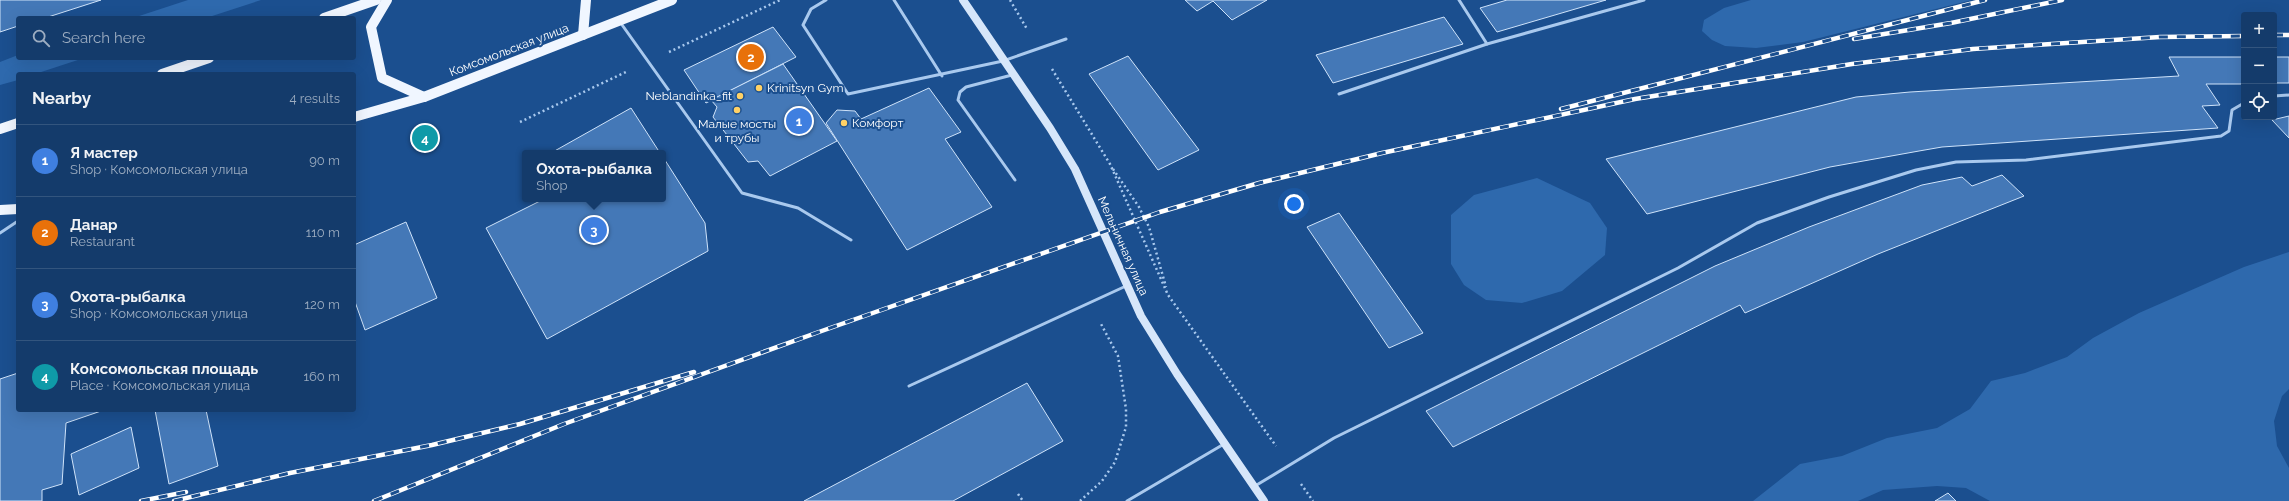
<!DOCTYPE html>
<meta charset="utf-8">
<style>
:root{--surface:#143b6b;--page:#1d4271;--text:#f1f3f6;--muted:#9dadc1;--line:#33557e;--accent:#e69b98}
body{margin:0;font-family:Raleway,sans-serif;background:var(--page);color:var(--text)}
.controls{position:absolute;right:12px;top:12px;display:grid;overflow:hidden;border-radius:4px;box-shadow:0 4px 16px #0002}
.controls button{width:36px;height:36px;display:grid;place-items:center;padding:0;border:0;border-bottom:1px solid var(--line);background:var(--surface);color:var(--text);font:20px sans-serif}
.you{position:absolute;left:1294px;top:204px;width:14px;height:14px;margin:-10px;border:3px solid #fff;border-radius:50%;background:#1a73e8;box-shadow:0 0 0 6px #1a73e833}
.badge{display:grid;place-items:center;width:26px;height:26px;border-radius:50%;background:var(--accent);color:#fff;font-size:13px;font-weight:700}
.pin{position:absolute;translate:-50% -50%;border:2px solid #fff;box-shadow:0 1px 4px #0006}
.popup{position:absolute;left:522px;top:150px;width:144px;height:52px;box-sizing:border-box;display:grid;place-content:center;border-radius:4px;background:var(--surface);filter:drop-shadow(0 1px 3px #0005);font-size:13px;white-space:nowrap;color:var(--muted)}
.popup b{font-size:15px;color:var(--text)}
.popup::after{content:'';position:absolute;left:50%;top:100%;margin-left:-8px;border:8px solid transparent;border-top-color:var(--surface)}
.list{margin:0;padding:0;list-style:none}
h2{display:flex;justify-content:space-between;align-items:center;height:52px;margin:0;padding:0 16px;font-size:17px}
h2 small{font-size:13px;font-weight:400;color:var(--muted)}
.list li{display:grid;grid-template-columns:26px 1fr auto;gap:12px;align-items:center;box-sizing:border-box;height:72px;padding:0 16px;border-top:1px solid var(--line)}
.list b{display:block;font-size:15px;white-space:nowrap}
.list p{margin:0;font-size:13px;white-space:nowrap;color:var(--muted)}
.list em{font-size:13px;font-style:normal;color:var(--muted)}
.icon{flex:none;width:22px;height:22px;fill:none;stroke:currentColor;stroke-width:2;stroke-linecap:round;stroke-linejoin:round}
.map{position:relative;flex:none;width:2289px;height:501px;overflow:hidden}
.search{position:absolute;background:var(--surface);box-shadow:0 4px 16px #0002;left:16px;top:16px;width:340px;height:44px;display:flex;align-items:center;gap:10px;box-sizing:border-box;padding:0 14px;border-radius:4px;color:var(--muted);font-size:15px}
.panel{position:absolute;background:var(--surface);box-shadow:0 4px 16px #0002;left:16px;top:72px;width:340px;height:340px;border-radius:4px}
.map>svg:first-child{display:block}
.green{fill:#2e69ad}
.building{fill:#4478b7;stroke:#cfe3fa}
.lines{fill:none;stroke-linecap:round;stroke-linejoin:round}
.path{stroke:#a9c9ee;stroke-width:2.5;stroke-dasharray:2 3;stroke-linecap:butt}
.lane{stroke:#a9c9ee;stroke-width:3}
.secondary{stroke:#d6e6fa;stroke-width:8}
.primary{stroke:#f0f6ff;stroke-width:10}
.rail-casing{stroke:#fff;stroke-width:4.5}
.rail{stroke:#1b4f8f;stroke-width:3;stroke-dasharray:9;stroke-linecap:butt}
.poi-dot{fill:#ffd166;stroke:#1b4f8f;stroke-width:1.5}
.labels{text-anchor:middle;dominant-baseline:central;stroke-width:4;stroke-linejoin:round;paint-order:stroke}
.street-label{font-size:12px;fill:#fff;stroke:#1b4f8f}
.poi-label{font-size:12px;fill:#fff;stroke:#1b4f8f;text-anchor:start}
</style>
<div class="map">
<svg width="2289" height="501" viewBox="0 0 2289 501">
<rect width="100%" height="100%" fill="#1b4f8f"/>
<!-- green -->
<g class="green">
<polygon points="188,0 261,0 206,18 133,18"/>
<polygon points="1751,0 1972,0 1803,42 1756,48 1725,46 1712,40 1702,31 1704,20 1724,8"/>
<polygon points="18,55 18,58 84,58 35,74 18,74 18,80 0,85 0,62"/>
<polygon points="1537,178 1590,203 1607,228 1605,255 1562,291 1522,303 1486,300 1464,285 1451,264 1451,215 1474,195"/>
<polygon points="2289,252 2289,389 2282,396 2274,421 2277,446 2289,468 2289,501 1990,501 1966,488 1937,486 1883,490 1858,501 1753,501 1800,464 1842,456 1887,438 1937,428 1970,409 1991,381 2025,373 2067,357 2093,338 2139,313 2244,267"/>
</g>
<!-- building -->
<g class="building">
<polygon points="0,0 101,0 45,18 18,18 18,26 0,32"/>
<polygon points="1185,0 1267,0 1232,20 1213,1 1197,11"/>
<polygon points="1507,0 1606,0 1497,32 1480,8"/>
<polygon points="1444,17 1463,44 1333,83 1316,55"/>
<polygon points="773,27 796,57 706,103 684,70"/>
<polygon points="1128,56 1199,150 1158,170 1089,74"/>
<polygon points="2169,57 2244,57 2244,84 2206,84 2220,105 2202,106 2218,128 1942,147 1919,151 1830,167 1647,214 1606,159 1856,97 1910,92 2179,76"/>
<rect x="2274" y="57" width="15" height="26"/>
<polygon points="783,64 837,141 770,176 758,161 748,162 713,117 717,107 711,100"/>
<polygon points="929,88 961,132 945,139 992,207 907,250 826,123 837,110 855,111 861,119"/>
<polygon points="631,108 660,153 551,153"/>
<polygon points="2289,116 2289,138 2272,120"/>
<polygon points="663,157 705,223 708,251 547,339 486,228 544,199 663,199"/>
<polygon points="2002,175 2024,196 1878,254 1745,313 1740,305 1453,447 1426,411 1715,266 1809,227 1922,185 1962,177 1972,186"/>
<polygon points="1339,213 1423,333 1389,348 1307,227"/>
<polygon points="406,222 437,298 365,330 354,299 354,245"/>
<polygon points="18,373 18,410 104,410 66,423 62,484 42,490 42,501 0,501 0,379"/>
<polygon points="1027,383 1063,441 953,501 804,501"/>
<polygon points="155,410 206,410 218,466 169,484"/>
<polygon points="131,427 139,468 79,495 71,454"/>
<polygon points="1948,493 1956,501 1935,501"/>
</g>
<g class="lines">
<!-- path -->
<g class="path">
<polyline points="1010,0 1027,29"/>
<polyline points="669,52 780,0"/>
<polyline points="1052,69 1110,164 1168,295 1276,446"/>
<polyline points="520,122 628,71"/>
<polyline points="1113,169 1139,207 1149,227 1166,287"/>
<polyline points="1301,484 1313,501"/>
<polyline points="1018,494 1023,501"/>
<polyline points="1080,501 1102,481 1115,462 1126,427 1126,409 1118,356 1100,322"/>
</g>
<!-- lane -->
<g class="lane">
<polyline points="826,0 811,9 803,25 848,94 1003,61 1066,39"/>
<polyline points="894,0 942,76"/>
<polyline points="1459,0 1487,44"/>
<polyline points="620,22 742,193 798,208 851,240"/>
<polyline points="1012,75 966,87 960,92 958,100 1015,180"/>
<polyline points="1339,94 1487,44 1644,0"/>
<polyline points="2274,96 2289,95"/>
<polyline points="0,233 18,221"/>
<polyline points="909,386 1126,286"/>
<polyline points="1255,486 1334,438 1678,268 1757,223 1829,197 1916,170 1956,162 2026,160 2221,136 2229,131 2232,110 2244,103"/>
<polyline points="1127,501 1224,444"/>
</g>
<!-- secondary -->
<polyline class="secondary" points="963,0 1050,128 1075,169 1141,316 1177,374 1264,501"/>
<!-- primary -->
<g class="primary">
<polyline points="387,0 371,27 382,78 424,97"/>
<polyline points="324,18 376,0"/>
<polyline points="583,35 586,0"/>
<polyline points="162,74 209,58"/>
<polyline points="354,117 424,97 672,0"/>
<polyline points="0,129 18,123"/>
<polyline points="0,210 18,209"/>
</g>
<!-- rail casing -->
<g class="rail-casing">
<g id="rail">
<polyline points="2274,35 2289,35"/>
<polyline points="1854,39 1951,23 2062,0"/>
<polyline points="1561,109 1985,0"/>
<polyline points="141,501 186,492"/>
<polyline points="174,501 290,473 432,445 520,424 694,372"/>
<polyline points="374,501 564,424 816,333 1160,212 1259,183 1382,153 1635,99 1852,64 1973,49 2160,37 2244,36"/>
</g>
</g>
<!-- rail -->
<use href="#rail" class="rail"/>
</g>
<!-- markers -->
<g class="poi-dot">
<circle cx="759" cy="88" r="4"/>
<circle cx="740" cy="96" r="4"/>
<circle cx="737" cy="110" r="4"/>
<circle cx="844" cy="123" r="4"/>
</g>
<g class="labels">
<!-- street labels -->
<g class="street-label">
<text transform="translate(509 50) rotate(-21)">Комсомольская улица</text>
<text transform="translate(1123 246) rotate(66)">Мельничная улица</text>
</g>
<!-- poi labels -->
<g class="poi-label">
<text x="767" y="88">Krinitsyn Gym</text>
<text x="732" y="96" text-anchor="end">Neblandinka_fit</text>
<text x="852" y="123">Комфорт</text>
<text x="737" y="124" text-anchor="middle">Малые мосты<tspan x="737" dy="14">и трубы</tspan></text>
</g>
</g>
</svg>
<div class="controls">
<button>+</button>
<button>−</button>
<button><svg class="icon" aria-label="locate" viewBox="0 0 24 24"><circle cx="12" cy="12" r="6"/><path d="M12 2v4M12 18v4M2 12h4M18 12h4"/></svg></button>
</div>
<div class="you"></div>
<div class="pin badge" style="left:799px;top:121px;background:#3f7fe0">1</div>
<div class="pin badge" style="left:751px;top:57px;background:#e8710a">2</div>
<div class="pin badge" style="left:594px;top:230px;background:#3f7fe0">3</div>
<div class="popup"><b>Охота-рыбалка</b>Shop</div>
<div class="pin badge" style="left:425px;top:138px;background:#0f9aa8">4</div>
<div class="search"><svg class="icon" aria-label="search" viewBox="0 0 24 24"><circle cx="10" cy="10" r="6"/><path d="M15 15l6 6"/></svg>Search here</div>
<section class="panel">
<h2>Nearby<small>4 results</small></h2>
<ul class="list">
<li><span class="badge" style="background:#3f7fe0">1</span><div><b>Я мастер</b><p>Shop · Комсомольская улица</p></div><em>90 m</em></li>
<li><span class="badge" style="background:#e8710a">2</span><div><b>Данар</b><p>Restaurant</p></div><em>110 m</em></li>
<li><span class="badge" style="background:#3f7fe0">3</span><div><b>Охота-рыбалка</b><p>Shop · Комсомольская улица</p></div><em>120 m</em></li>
<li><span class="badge" style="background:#0f9aa8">4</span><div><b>Комсомольская площадь</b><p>Place · Комсомольская улица</p></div><em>160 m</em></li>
</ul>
</section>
</div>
